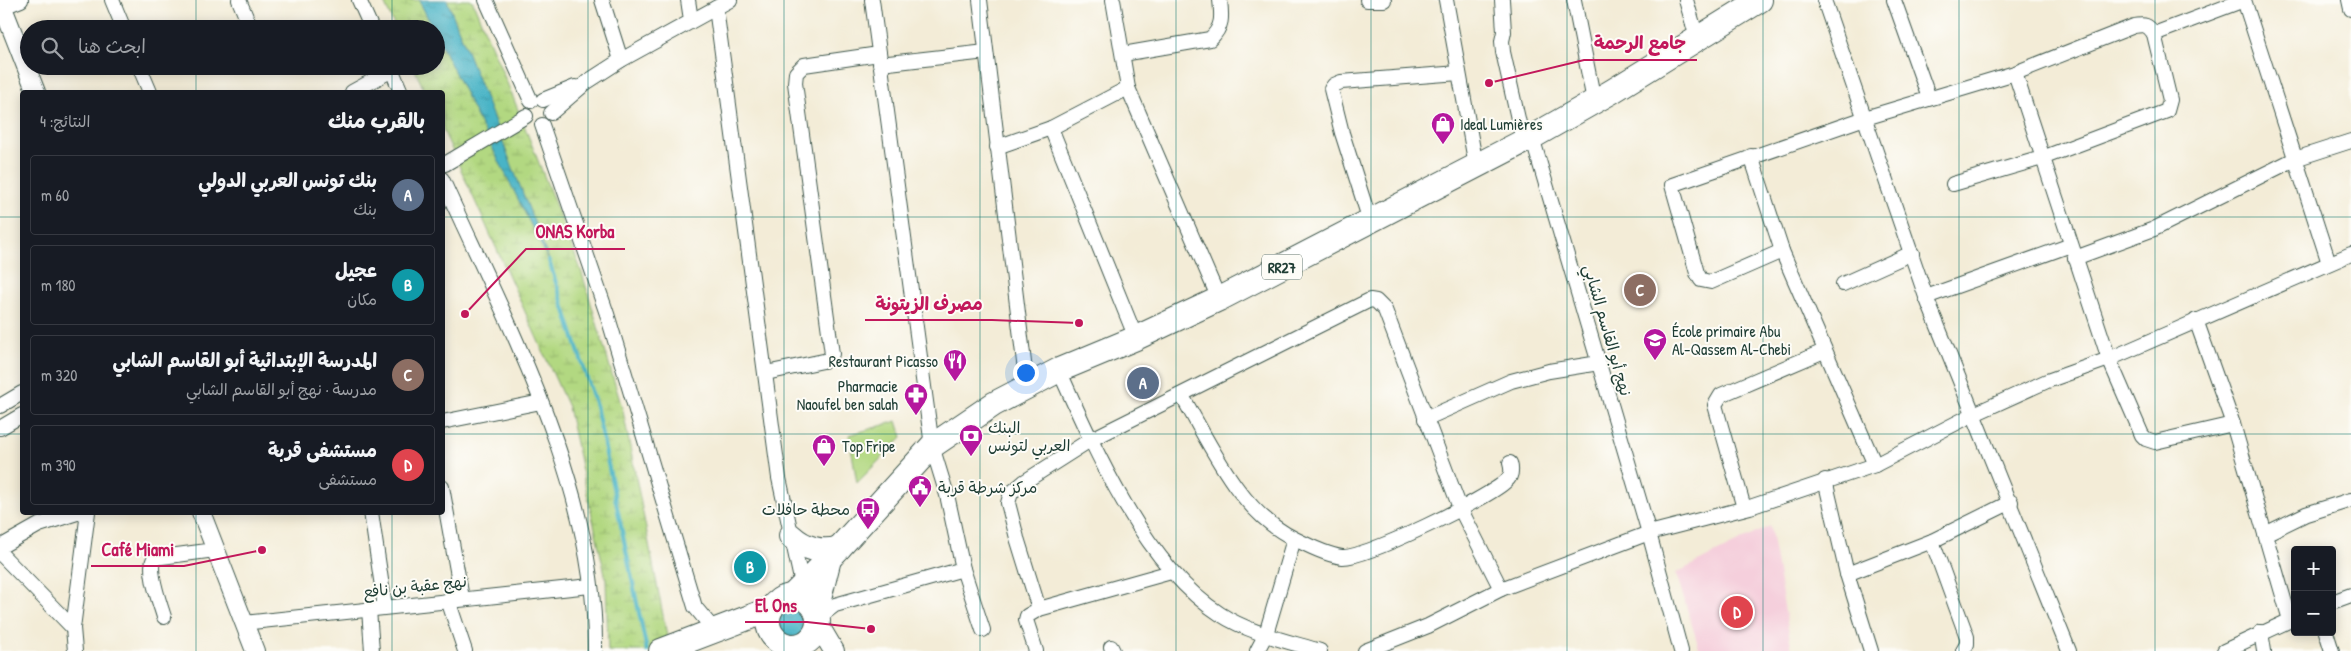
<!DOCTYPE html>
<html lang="ar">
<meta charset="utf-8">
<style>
:root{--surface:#171b24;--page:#20242c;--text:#f1f3f6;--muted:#9ea1a6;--line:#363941;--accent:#d690ce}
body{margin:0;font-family:"Patrick Hand","Playpen Sans Arabic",sans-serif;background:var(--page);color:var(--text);direction:rtl}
.controls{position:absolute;right:15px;bottom:15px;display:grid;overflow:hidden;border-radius:5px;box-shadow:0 2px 12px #0003}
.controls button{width:45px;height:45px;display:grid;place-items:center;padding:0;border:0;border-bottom:1px solid var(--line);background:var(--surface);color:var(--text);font:25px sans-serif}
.you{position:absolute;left:1025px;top:372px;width:18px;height:18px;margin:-12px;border:4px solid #fff;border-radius:50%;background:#1a73e8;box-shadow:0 0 0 8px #1a73e833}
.badge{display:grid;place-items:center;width:32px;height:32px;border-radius:50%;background:var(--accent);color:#fff;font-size:16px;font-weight:700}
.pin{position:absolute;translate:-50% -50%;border:2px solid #fff;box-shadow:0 1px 5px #0006}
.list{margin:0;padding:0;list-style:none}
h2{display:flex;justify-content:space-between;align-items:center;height:65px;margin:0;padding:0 20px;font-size:21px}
h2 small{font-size:16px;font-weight:400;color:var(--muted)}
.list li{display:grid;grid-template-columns:32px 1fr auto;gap:15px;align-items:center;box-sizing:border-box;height:80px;margin:0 10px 10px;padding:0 10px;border:1px solid var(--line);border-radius:5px}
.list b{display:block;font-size:19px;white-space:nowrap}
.list p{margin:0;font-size:16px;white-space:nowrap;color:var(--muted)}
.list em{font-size:16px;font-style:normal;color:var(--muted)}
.icon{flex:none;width:28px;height:28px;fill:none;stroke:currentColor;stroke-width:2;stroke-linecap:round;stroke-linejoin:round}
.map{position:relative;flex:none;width:2351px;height:651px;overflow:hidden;direction:ltr}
.search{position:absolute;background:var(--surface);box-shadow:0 2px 12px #0003;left:20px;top:20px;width:425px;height:55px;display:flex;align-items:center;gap:12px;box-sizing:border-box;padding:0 18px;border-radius:28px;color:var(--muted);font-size:19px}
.panel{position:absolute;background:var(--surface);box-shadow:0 2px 12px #0003;left:20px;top:90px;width:425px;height:425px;border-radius:5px;direction:rtl}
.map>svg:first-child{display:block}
.built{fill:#f5cfdc}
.grass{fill:#b2d881;stroke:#688a5a}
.wetland{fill:url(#wetland-marsh);stroke:#688a5a}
.water{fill:url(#water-ripples);stroke:#34787d}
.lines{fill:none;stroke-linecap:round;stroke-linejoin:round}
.stream{stroke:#48b4c6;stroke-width:4}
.minor-casing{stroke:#3f574c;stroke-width:16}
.tertiary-casing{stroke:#3f574c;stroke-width:20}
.secondary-casing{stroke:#3f574c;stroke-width:22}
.trunk-casing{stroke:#3f574c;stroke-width:26}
.minor{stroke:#fff;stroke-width:14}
.tertiary{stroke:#fff;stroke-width:18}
.secondary{stroke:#fff;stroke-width:20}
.trunk{stroke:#fff;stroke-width:24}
.grid{fill:none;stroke:#0f766e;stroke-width:1;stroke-opacity:0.55}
.labels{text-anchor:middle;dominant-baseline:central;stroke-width:4;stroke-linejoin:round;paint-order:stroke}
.shield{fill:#fdfcf7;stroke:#62766e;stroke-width:1}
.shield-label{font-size:15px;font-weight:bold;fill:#1f3d34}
.poi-label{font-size:16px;fill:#1f3d34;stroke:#fdfcf7;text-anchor:start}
.street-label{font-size:16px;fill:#1f3d34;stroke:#fdfcf7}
.leader{fill:none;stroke:#c2185b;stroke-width:2}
.callout-dot{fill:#c2185b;stroke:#fdfcf7;stroke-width:2}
.callout-label{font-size:18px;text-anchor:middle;font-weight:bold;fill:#c2185b;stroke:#fdfcf7;stroke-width:4;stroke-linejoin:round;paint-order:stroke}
</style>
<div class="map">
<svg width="2351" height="651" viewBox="0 0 2351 651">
<defs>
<pattern id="wetland-marsh" width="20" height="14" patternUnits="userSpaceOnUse" patternTransform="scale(1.25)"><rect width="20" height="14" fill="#b2d881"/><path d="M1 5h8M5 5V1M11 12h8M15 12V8" fill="none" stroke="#99ba70"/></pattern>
<pattern id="water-ripples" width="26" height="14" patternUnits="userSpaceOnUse" patternTransform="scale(1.25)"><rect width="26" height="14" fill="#48b4c6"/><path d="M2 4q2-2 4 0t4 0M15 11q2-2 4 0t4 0" fill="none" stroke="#3b94a2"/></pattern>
</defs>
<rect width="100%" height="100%" fill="#fdfcf7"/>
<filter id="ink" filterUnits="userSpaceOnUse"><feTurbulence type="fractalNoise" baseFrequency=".02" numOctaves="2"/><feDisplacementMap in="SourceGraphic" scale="10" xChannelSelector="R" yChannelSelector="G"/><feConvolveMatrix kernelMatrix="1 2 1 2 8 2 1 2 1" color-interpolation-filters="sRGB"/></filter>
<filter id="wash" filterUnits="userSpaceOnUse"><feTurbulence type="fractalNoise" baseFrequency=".0096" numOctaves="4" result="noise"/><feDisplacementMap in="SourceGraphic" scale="20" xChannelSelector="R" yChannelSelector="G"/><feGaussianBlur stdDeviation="1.12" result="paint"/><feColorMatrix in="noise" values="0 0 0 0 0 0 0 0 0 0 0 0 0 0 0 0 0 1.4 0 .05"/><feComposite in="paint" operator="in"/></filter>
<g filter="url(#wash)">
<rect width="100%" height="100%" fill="#f3ecd7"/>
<!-- built -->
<polygon class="built" points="1770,526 1792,651 1700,651 1676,573"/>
<!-- grass -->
<polygon class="grass" points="897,421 902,437 857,483 849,435"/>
<!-- wetland -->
<g class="wetland">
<polygon points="383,0 419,0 433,29 396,29"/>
<polygon points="447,0 472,0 513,97 581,270 623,411 670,651 608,651 606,579 568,407 443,130 442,92 425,92 413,66 436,66 436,35 548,258"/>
</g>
<!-- water -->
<g class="water">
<polygon points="419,0 447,0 551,265 436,35 436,29 433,29"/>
<circle cx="792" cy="622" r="19"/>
</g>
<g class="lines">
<!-- stream -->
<polyline class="stream" points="549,261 596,406 647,651"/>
</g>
</g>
<g filter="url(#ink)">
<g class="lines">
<!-- minor casing -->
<g class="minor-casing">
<g id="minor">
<polyline points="112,0 124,29"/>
<polyline points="239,0 251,29"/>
<polyline points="359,0 372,29"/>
<polyline points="486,0 531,101"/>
<polyline points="602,0 621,60"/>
<polyline points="688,0 691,20"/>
<polyline points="872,0 932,446 947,495 963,569 983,630"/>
<polyline points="980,0 1027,387"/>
<polyline points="1113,0 1128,88 1219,299"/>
<polyline points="1367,0 1384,0"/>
<polyline points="1446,0 1476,166"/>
<polyline points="1502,0 1504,32 1502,41 1503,52 1523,141"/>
<polyline points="1574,0 1594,101"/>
<polyline points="1686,0 1697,38"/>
<polyline points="1824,0 1926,297 2069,651"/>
<polyline points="1894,0 1929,98"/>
<polyline points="2244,0 2329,263"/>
<polyline points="2349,0 2351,9"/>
<polyline points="3,7 21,0"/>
<polyline points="716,8 779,478 802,584"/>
<polyline points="2154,34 2244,0"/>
<path d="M1123 54 1210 39C1223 27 1222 17 1220 0"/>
<polyline points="880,64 986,52"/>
<polyline points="139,66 150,92"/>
<polyline points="390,66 401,92"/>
<polyline points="2015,73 2109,359 2142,435 2146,439 2155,442 2233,424"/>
<polyline points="352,92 392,70"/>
<polyline points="543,100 575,87"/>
<polyline points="551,113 587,82 621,60 730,0"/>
<polyline points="542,125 607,314 695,607 715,631"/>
<polyline points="1051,128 1136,338"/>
<polyline points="1532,137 1649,533 1681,651"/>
<polyline points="997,147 1051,128 1128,88"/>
<polyline points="1751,156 1782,251 1875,465"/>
<polyline points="445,164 526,116"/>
<path d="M442 179C508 325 597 487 595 651"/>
<polyline points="1370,221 1342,133 1331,89 1334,85 1341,82 1459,73"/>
<path d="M1782 251 1711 282 1701 280 1697 273 1672 185 1865 118 2015 73 2134 26C2145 24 2148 25 2154 34L2170 100 2167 111 2042 158 1953 184"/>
<polyline points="2075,258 2154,229 2295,159 2351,141"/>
<polyline points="1843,284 1912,253"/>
<polyline points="1926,297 2071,245"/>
<polyline points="2196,320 2233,424 2290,620"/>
<path d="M1059 370C1094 449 1146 567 1220 614 1249 633 1287 641 1320 651"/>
<polyline points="766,373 828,360 832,354 795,83 796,73 804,65 879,54"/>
<path d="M1182 396C1212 447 1239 512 1295 539 1309 546 1327 555 1342 557 1364 559 1489 498 1506 481 1512 476 1512 470 1510 463"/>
<polyline points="0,406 22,393"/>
<polyline points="1425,419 1511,381 1549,371 1599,363"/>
<polyline points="442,422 541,402"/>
<polyline points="0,428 22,415"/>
<polyline points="1825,480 1847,574 1871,651"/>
<polyline points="442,487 462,598"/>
<polyline points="1744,508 1715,405 1721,395 1824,351"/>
<polyline points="371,512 385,607"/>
<polyline points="2265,534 2306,514 2351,500"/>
<polyline points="1932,541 1967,637 1967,644 1963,651"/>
<polyline points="0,547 39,525 80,512"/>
<polyline points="0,553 73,628"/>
<polyline points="1171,572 1039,609 1017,538 1008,503 1011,493 1024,482 1090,440 1370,300 1376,301 1385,310 1460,508 1501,589"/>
<polyline points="1847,574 1932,541 2011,502"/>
<polyline points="448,600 465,651"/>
<polyline points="2332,602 2351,595"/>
<polyline points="369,609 372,651"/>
<path d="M164 617C160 603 147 571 154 558L215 550"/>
<polyline points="818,618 835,605 963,569"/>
<polyline points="244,623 590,586"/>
<polyline points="2261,632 2264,651"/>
<polyline points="2326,632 2332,651"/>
<polyline points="1111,647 1113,651"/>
<polyline points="75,651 73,628 88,512"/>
<polyline points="1036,651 1026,620 1027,616 1039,609"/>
<polyline points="1257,651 1266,634 1294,539"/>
<polyline points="1365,651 1428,626 1501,589 1649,533 1750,507 1875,465 1972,415 2047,381 2109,359 2351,254"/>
<polyline points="2224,651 2295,618"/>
</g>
</g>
<!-- tertiary casing -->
<g class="tertiary-casing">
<g id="tertiary">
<polyline points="0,0 36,92"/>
<polyline points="201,512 255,651"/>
</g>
</g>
<!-- secondary casing -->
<g class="secondary-casing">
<g id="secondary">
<polyline points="818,624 834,651"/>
<polyline points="789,646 801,651"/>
</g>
</g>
<!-- trunk casing -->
<g class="trunk-casing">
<g id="trunk">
<path d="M791 536C804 548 822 554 839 548"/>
<circle cx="793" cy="621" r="25"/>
<polyline points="792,596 829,559 932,446 994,404 1059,370 1136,338 1219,299 1532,137 1611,92 1760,0"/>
<polyline points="816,611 829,559"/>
<polyline points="661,651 771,609"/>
</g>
</g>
<!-- minor -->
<use href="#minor" class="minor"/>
<!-- tertiary -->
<use href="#tertiary" class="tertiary"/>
<!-- secondary -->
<use href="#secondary" class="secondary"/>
<!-- trunk -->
<use href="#trunk" class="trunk"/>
</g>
</g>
<!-- grid -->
<path class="grid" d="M196 0V29M392 0V29M588 0V651M784 0V651M980 0V651M1176 0V651M1371 0V651M1567 0V651M1763 0V651M1959 0V651M2155 0V651M196 66V92M392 66V92M0 217H22M442 217H2351M0 434H22M442 434H2351M196 512V651M392 512V651"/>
<!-- icons -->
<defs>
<g id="shop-pin" transform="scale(1.25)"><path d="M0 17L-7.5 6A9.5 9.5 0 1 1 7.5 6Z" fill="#b5179e" stroke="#fdfcf7"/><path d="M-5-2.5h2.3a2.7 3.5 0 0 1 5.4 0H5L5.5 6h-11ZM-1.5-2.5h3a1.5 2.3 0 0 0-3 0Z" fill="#fff"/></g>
<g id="school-pin" transform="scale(1.25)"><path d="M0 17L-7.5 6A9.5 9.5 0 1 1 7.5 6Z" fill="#b5179e" stroke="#fdfcf7"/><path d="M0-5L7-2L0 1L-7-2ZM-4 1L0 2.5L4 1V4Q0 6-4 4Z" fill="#fff"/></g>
<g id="restaurant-pin" transform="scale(1.25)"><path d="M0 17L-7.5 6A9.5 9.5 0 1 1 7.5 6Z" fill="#b5179e" stroke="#fdfcf7"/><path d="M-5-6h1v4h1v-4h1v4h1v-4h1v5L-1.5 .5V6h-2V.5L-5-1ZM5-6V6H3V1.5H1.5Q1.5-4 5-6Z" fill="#fff"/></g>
<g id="pharmacy-pin" transform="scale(1.25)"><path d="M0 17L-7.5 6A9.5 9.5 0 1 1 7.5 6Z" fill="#b5179e" stroke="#fdfcf7"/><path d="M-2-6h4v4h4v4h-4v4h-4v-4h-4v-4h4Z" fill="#fff"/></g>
<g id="bank-pin" transform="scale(1.25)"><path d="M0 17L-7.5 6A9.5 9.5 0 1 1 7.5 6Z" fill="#b5179e" stroke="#fdfcf7"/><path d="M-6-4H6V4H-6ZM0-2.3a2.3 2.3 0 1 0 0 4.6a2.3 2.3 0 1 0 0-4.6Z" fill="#fff"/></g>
<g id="civic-pin" transform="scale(1.25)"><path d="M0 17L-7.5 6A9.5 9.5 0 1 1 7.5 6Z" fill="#b5179e" stroke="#fdfcf7"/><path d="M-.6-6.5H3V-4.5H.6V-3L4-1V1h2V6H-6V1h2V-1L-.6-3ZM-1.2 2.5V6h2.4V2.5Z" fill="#fff"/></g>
<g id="bus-pin" transform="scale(1.25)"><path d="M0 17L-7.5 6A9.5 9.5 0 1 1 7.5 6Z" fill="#b5179e" stroke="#fdfcf7"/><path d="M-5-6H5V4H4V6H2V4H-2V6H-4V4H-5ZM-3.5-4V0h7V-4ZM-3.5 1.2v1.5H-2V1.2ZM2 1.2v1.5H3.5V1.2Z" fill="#fff"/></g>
</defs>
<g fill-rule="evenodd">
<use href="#shop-pin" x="1443" y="124"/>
<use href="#school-pin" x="1655" y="340"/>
<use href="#restaurant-pin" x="955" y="361"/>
<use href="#pharmacy-pin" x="916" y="395"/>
<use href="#bank-pin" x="971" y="436"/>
<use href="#shop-pin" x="824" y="446"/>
<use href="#civic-pin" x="920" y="487"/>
<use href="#bus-pin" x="868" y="509"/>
</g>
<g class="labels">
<!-- shield labels -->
<rect class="shield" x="1262" y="254.5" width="40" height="25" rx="4"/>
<g class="shield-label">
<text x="1282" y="267">RR27</text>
</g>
<!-- poi labels -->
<g class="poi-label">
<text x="1460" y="124">Ideal Lumières</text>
<text x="1672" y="331">École primaire Abu<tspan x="1672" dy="18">Al-Qassem Al-Chebi</tspan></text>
<text x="938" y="361" text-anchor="end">Restaurant Picasso</text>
<text x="898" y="386" text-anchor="end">Pharmacie<tspan x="898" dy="18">Naoufel ben salah</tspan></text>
<text x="988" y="427">البنك<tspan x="988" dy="18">العربي لتونس</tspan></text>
<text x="842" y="446">Top Fripe</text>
<text x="938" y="487">مركز شرطة قربة</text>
<text x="850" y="509" text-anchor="end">محطة حافلات</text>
</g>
<!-- street labels -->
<g class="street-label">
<text transform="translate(1608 330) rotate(74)">نهج أبو القاسم الشابي</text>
<text transform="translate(415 586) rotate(-6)">نهج عقبة بن نافع</text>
</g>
</g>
<!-- callouts -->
<path class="leader" d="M1489 83L1584 60H1697M465 314L526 249H625M1079 323L992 320H865M262 550L184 566H91M871 629L807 622H745"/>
<g class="callout-dot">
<circle cx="1489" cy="83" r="5"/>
<circle cx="465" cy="314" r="5"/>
<circle cx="1079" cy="323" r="5"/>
<circle cx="262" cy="550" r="5"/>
<circle cx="871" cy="629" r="5"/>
</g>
<g class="callout-label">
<text x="1640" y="49">جامع الرحمة</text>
<text x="575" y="238">ONAS Korba</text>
<text x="929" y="310">مصرف الزيتونة</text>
<text x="138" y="556">Café Miami</text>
<text x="776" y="612">El Ons</text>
</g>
</svg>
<div class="controls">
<button>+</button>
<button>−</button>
</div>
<div class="you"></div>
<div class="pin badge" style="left:1143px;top:383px;background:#5c6f8a">A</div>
<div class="pin badge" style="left:750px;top:567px;background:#0f9aa8">B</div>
<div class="pin badge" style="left:1640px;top:290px;background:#8d6e63">C</div>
<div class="pin badge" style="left:1737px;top:612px;background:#e0444e">D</div>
<div class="search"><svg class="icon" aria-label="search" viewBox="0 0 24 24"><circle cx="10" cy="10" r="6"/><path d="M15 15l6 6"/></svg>ابحث هنا</div>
<section class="panel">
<h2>بالقرب منك<small>النتائج: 4</small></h2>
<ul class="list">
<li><span class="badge" style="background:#5c6f8a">A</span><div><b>بنك تونس العربي الدولي</b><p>بنك</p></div><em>60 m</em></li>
<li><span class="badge" style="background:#0f9aa8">B</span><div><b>عجيل</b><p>مكان</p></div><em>180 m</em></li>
<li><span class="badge" style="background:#8d6e63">C</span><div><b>المدرسة الإبتدائية أبو القاسم الشابي</b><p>مدرسة · نهج أبو القاسم الشابي</p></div><em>320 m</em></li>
<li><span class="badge" style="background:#e0444e">D</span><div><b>مستشفى قربة</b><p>مستشفى</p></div><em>390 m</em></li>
</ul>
</section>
</div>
